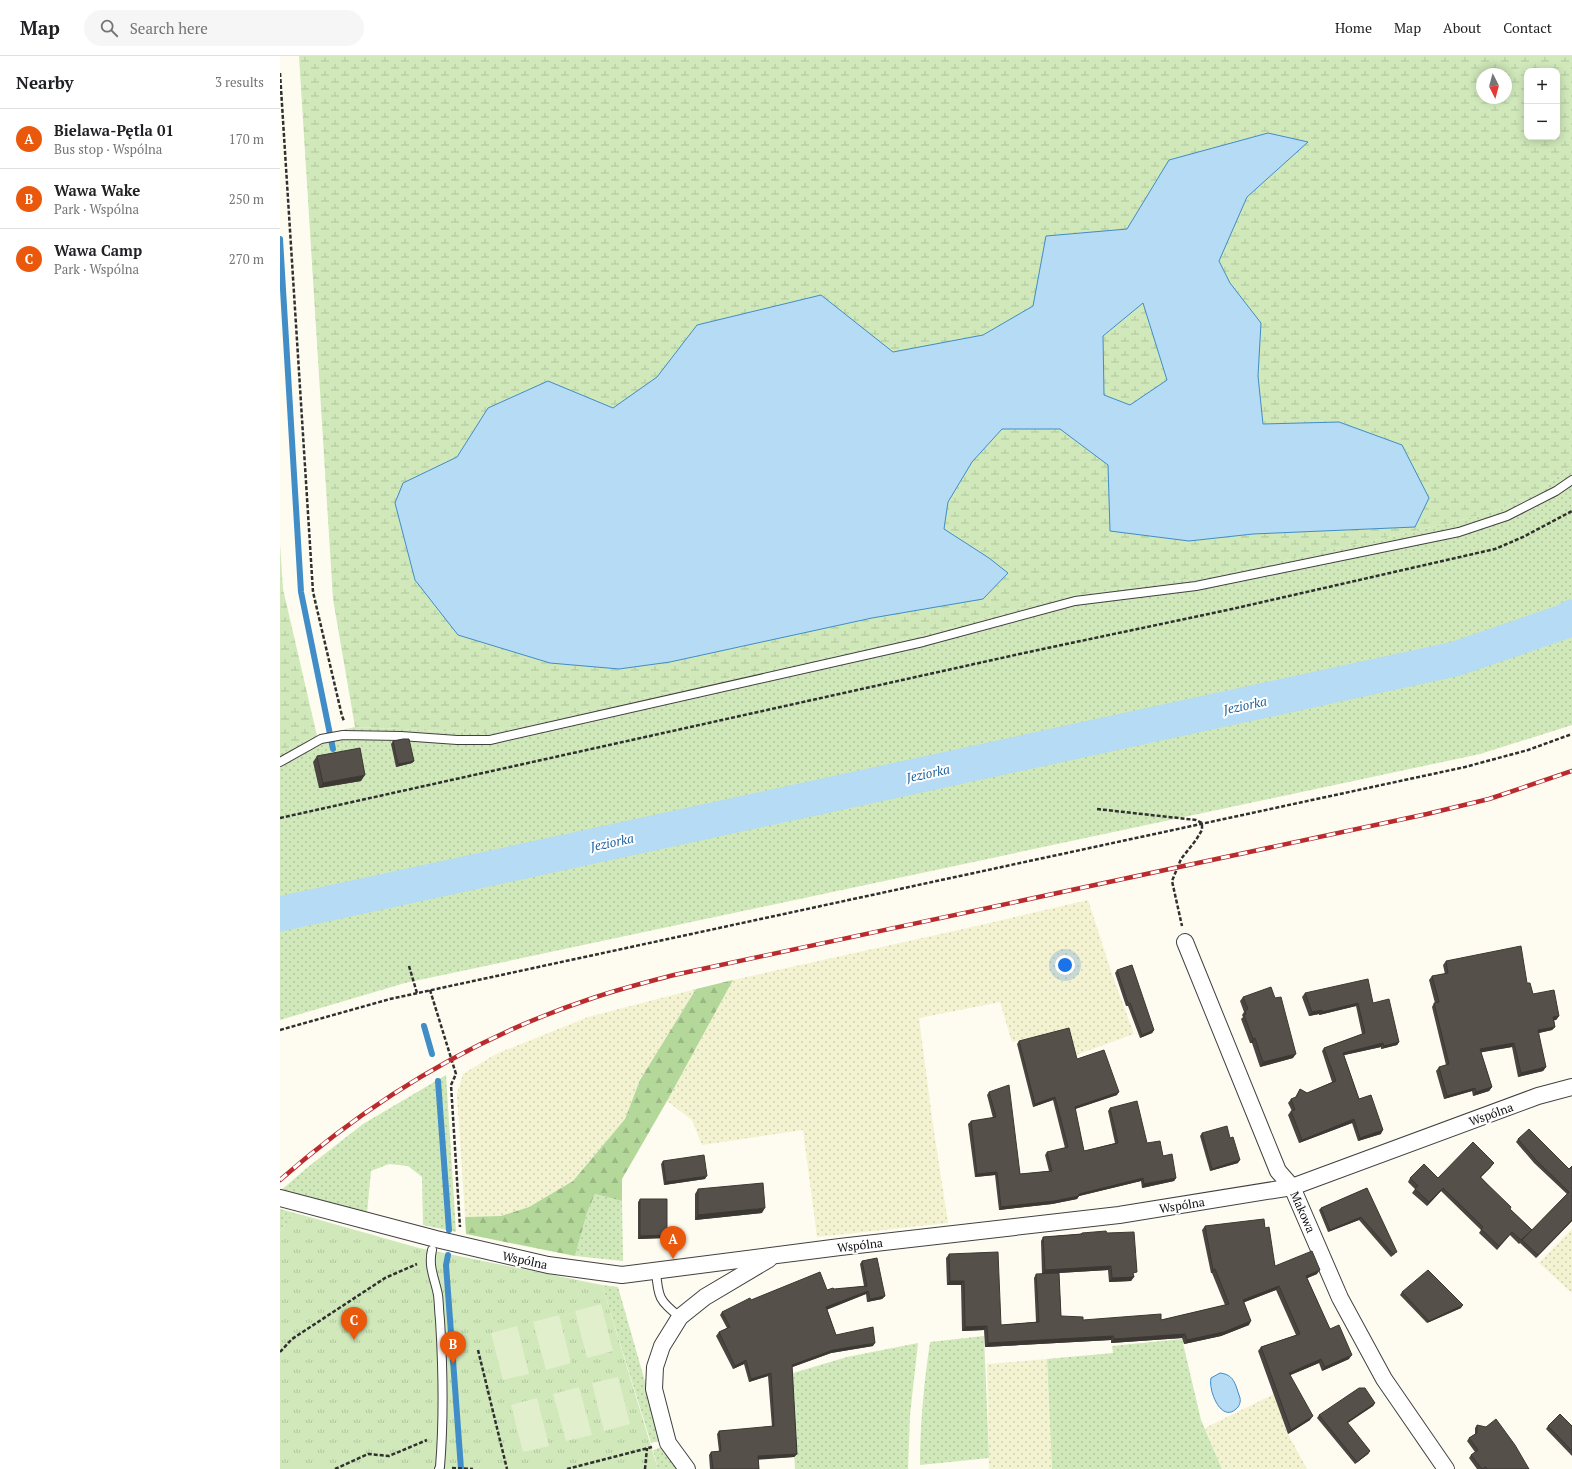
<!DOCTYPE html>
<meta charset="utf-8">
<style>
:root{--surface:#fff;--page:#f6f6f6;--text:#202124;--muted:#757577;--line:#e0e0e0;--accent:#ea580c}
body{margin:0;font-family:"PT Serif",serif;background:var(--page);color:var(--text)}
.controls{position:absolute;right:12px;top:12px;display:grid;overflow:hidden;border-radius:8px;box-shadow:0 2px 10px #0003}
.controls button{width:36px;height:36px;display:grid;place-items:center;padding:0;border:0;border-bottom:1px solid var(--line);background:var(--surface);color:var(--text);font:20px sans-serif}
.compass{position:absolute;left:1196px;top:12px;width:36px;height:36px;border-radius:50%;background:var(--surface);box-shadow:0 2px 10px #0003;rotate:174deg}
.you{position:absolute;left:785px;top:909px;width:14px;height:14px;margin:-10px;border:3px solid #fff;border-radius:50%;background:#1a73e8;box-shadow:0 0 0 6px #1a73e833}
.badge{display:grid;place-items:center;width:26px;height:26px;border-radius:50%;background:var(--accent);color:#fff;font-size:13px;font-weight:700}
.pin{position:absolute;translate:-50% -33px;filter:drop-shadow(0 1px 2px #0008)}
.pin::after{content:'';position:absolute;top:21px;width:14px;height:12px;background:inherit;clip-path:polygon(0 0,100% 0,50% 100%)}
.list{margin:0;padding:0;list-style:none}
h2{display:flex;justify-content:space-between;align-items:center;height:52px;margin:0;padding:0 16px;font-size:17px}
h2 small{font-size:13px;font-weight:400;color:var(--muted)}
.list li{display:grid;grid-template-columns:26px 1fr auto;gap:12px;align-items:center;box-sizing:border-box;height:60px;padding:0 16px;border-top:1px solid var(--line)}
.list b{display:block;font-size:15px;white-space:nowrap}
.list p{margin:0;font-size:13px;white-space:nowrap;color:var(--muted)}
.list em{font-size:13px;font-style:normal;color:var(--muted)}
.icon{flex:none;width:22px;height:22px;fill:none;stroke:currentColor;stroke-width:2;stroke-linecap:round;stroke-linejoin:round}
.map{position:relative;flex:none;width:1292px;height:1413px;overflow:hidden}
header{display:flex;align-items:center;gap:24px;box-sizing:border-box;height:56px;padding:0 20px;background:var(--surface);border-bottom:1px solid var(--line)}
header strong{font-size:19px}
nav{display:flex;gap:22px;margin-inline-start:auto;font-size:14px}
.search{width:280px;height:36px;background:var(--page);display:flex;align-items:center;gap:10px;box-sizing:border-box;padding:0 14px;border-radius:22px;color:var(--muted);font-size:15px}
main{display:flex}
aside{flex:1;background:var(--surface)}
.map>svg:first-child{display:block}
.farmland{fill:url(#farmland-dots)}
.grass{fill:url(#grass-dots)}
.forest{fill:url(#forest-firs)}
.wetland{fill:url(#wetland-marsh);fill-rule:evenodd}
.park{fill:url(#park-tufts)}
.pitch{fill:#e2efcc}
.water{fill:#b6dbf4;stroke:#408dc8;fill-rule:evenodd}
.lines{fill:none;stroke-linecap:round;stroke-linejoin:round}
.stream{stroke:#408dc8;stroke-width:6}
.river{stroke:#b6dbf4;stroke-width:35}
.service-casing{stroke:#414141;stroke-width:10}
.minor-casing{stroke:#414141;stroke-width:18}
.path{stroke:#303030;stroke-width:2.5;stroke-dasharray:4 2;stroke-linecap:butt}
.service{stroke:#fff;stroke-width:8}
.minor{stroke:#fff;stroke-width:16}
.rail-casing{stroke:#b92b2e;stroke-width:4.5}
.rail{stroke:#fff;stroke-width:3;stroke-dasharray:9;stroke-linecap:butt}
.wall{fill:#4a4540}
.shaded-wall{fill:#3c3834}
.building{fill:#56504b;stroke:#3c3834}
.labels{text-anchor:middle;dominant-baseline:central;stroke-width:4;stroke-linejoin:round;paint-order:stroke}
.street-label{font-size:12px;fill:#0e0e0e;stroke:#fff}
.water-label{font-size:13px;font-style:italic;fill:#1c5f9b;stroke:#fff}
</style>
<header>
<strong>Map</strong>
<div class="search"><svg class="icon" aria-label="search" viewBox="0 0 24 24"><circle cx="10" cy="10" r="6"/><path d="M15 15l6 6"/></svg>Search here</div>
<nav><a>Home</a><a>Map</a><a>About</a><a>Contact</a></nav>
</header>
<main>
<aside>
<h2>Nearby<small>3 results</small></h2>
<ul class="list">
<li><span class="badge">A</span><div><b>Bielawa-Pętla 01</b><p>Bus stop · Wspólna</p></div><em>170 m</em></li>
<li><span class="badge">B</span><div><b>Wawa Wake</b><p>Park · Wspólna</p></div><em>250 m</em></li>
<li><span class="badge">C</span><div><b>Wawa Camp</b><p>Park · Wspólna</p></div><em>270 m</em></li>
</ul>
</aside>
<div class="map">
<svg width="1292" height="1413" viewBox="0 0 1292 1413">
<defs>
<pattern id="farmland-dots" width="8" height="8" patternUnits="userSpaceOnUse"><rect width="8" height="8" fill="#f3f2d1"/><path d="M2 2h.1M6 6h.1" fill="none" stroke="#cfceb2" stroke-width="1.8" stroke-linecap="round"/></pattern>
<pattern id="grass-dots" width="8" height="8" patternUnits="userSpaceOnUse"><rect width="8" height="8" fill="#d0e8ba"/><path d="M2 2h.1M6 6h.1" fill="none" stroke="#b1c69f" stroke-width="1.8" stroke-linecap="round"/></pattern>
<pattern id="forest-firs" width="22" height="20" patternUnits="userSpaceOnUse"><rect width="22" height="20" fill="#b4d89a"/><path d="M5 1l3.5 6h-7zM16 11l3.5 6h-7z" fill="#9ab884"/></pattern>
<pattern id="wetland-marsh" width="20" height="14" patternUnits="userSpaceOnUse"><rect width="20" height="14" fill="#d0e8ba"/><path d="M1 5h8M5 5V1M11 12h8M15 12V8" fill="none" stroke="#b1c69f"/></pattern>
<pattern id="park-tufts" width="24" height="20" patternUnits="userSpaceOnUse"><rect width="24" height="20" fill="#d0e8ba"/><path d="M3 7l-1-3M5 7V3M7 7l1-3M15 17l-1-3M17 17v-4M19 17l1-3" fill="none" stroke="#b1c69f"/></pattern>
</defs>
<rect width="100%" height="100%" fill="#fefcf0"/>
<!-- farmland -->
<g class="farmland">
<polygon points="808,844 832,918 854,978 793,1000 786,974 732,986 720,946 639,962 652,1062 668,1167 537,1181 523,1074 422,1089 412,1064 387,1045 453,924 701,869"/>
<polygon points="416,933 360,1024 345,1063 293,1125 249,1151 221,1160 185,1161 177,1038 183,1018 216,998 308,961"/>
<polygon points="1292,1173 1292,1237 1259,1207"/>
<polygon points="767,1303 772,1413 709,1413 707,1308"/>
<polygon points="994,1338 1008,1378 1027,1413 942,1413 925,1372"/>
</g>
<!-- grass -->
<g class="grass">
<polygon points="1292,409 1292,669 1200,698 125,927 0,964 0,697 14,689 37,680 75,671 206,677 643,579 777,542 943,518 1174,466 1221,453 1256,437"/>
<polygon points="166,1019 176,1176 143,1169 142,1121 128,1110 109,1108 91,1115 87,1157 0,1135 28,1111 83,1068"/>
<polygon points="315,1138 342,1145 343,1205 295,1200 307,1157"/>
<polygon points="0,1153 15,1157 0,1175"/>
<polygon points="322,1229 338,1231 368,1336 380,1385 371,1387"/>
<path d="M704 1280 709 1402 640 1409C640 1367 644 1327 650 1286Z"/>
<polygon points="902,1283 921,1364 942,1413 772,1413 767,1303 833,1297 832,1290"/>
<polygon points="638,1287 630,1359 628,1413 515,1413 510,1318 567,1301"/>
<polygon points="382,1391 398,1413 378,1413 373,1394"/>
</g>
<!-- forest -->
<polygon class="forest" points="453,924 387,1045 342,1123 342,1145 315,1138 307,1157 295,1200 186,1178 185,1161 221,1160 249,1151 293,1125 345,1063 360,1024 416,933"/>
<!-- wetland -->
<g class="wetland">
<path d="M19 0H1292V409L1256 437 1221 453 1174 466 943 518 777 542 643 579 206 677 75 671 53 543ZM1247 15H1277V81H1247ZM1202 18H1226V42H1202Z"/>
<polygon points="0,488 3,533 37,680 14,689 0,697"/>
</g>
<!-- park -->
<polygon class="park" points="15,1157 139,1192 322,1229 378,1413 0,1413 0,1175"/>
<!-- pitch -->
<g class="pitch">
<polygon points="321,1248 333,1295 307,1302 295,1255"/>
<polygon points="279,1259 291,1307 266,1314 253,1266"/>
<polygon points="237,1270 249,1318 223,1324 211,1277"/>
<polygon points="338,1321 350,1368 324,1375 312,1327"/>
<polygon points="299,1331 312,1379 286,1385 273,1338"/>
<polygon points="257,1342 269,1390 243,1396 231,1349"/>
</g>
<!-- water -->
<g class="water">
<path d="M988 77 1028 86 967 141 939 205 950 227 981 267 978 320 983 368 1059 366 1122 389 1149 442 1135 471 973 478 909 485 830 475 828 409 780 373H722L692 406 668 446 664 473 709 502 728 517 703 543 592 562 390 606 339 613 270 607 178 579 135 524 115 447 123 427 177 401 208 352 268 325 333 352 377 321 417 269 541 239 613 296 703 279 753 250 766 180 847 173 889 104ZM863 247 887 324 850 349 824 339 823 280Z"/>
<path d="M940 1317C949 1318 953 1322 956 1330 957 1334 959 1338 960 1342 961 1346 959 1351 956 1353 941 1367 928 1334 931 1322Z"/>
</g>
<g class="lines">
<!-- stream -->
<g class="stream">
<polyline points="0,183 21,536 53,693"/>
<polyline points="144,970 152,998"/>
<polyline points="158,1025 169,1174"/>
<polyline points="168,1199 166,1209 181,1413"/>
</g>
<!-- river -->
<polyline class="river" points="0,858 1175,603 1283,566 1292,561"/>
<!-- service casing -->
<g class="service-casing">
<g id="service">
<polyline points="0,706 41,683 63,679 121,680 177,684 210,684 643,586 795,545 916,530 1179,476 1227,460 1276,435 1292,424"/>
<path d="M152 1194C148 1211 155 1223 158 1239 159 1247 159 1256 160 1264 163 1313 164 1362 160 1411L159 1413"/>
<path d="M376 1215C378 1241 379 1245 400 1261"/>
</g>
</g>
<!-- minor casing -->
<g class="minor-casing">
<g id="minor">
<polyline points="905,886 998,1115 1012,1131 1060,1242 1104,1323 1166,1413"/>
<polyline points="0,1142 156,1183 268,1209 342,1219 560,1191 839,1159 1012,1131 1258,1040 1292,1031"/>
<polyline points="407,1413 388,1387 374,1333 375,1311 382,1290 400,1261 425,1241 489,1203"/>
</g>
</g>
<!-- path -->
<g class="path">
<polyline points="0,17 33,536 62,660 64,665"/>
<polyline points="817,753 916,764 922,767 922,774 916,784 901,803 892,825 902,870"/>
<polyline points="0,762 744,597 952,553 1215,493 1243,481 1292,455"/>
<polyline points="129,910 137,937"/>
<polyline points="150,934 176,1018 171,1029 180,1171"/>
<polyline points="0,974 110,943 1185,711 1248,694 1292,678"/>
<polyline points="198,1294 227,1413"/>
<polyline points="0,1296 12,1283 105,1222 137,1208"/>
<polyline points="172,1412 193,1413"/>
<polyline points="55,1413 88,1398 109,1400 147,1384"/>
<polyline points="287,1413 372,1391"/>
<polyline points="365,1413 367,1392"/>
</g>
<!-- service -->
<use href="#service" class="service"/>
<!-- minor -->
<use href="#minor" class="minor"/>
<!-- rail casing -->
<g class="rail-casing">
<path id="rail" d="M0 1124C91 1044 197 980 313 942 339 933 367 926 394 919L1147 758 1209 743 1292 715"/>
</g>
<!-- rail -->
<use href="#rail" class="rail"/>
</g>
<!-- wall -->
<g class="wall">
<polygon points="113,685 134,705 132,707 116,711 111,688"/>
<polygon points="37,700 81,725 39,732 33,706"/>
<polygon points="1166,905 1247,927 1253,938 1279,960 1276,964 1274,964 1275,971 1272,974 1258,977 1266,1011 1263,1015 1238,1021 1232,991 1201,996 1212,1031 1209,1035 1193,1040 1192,1035 1164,1043 1156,1015 1159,1011 1166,1009 1152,951 1154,947 1155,947 1149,924 1152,920 1165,918 1163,909"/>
<polygon points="837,914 874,974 872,977 860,982 848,950 846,950 835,917"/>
<polygon points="1025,937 1093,947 1119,986 1117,989 1101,993 1101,991 1064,999 1079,1043 1101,1078 1078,1085 1072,1067 1019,1087 1008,1059 1011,1055 1012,1055 1008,1047 1011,1043 1015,1042 1020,1033 1027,1037 1052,1026 1042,995 1044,992 1082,978 1076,950 1039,959 1039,958 1029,960 1022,941"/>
<polygon points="963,941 1013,1002 980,1011 972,987 970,987 961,963 963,961 962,959 964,956 960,945"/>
<polygon points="739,985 797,1003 837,1039 795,1053 804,1095 835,1087 828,1055 830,1052 867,1087 883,1100 896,1122 894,1125 862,1132 861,1125 799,1140 797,1143 772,1148 719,1154 715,1119 695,1121 688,1068 691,1065 713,1062 707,1039 709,1036 740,1118 769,1115 765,1099 767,1096 785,1092 773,1044 753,1051 737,988"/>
<polygon points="922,1077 958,1107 930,1115 920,1080"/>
<polygon points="1238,1083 1289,1113 1292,1110 1292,1165 1256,1202 1240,1187 1241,1186 1239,1188 1230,1179 1217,1194 1199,1177 1201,1174 1161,1135 1147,1150 1132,1137 1135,1133 1128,1126 1130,1122 1158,1122 1211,1111 1201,1121 1230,1153 1252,1174 1287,1138 1254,1107 1236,1086"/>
<polygon points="383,1105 425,1123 384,1129 381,1108"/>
<polygon points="1087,1132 1115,1198 1111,1201 1079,1164 1048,1176 1039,1154 1041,1152"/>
<polygon points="418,1133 482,1157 415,1164 415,1138"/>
<polygon points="360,1143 385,1182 358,1183 358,1146"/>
<polygon points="925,1170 985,1172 995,1210 1037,1218 1027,1222 1050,1273 1069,1303 1042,1315 1039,1307 1010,1319 1030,1364 1008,1378 978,1295 981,1291 1016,1279 996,1234 964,1246 969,1269 941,1280 904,1288 902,1282 831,1287 831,1284 705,1291 704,1274 682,1275 681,1229 667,1229 666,1202 669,1198 721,1269 756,1266 754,1222 756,1218 762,1218 761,1185 763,1181 800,1178 802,1177 827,1177 854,1220 851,1225 829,1226 828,1214 779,1217 781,1260 803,1264 881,1264 945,1249 932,1217 931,1217 922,1174"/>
<polygon points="582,1205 605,1240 602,1243 587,1246 586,1238 547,1253 556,1279 593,1290 551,1297 512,1311 517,1398 514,1401 478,1403 479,1413 430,1413 429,1399 431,1396 439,1395 437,1378 439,1375 492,1371 488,1320 469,1326 464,1308 453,1313 436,1280 439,1276 447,1272 440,1259 442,1256 471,1244 584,1230 580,1208"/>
<polygon points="1122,1236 1181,1252 1147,1267 1120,1239"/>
<polygon points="1095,1347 1093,1350 1067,1367 1090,1395 1088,1398 1075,1408 1037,1362 1039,1359"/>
<polygon points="1197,1369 1249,1413 1197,1413 1189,1402 1191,1399 1195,1396 1187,1385 1189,1382 1195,1378 1195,1372"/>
<polygon points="1268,1370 1292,1370 1292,1400 1266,1373"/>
</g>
<!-- shaded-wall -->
<g class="shaded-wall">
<polygon points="134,705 132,707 116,711 118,708"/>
<polygon points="85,719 81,725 39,732 43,727"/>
<polygon points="1078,947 1076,950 1039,959 1042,956"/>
<polygon points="1042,954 1039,958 1029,960 1032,956"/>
<polygon points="1279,960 1276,964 1271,965 1273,961"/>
<polygon points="1275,971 1272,974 1255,978 1258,974"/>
<polygon points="874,974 872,977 860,982 862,979"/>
<polygon points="975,982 972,987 970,987 973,983"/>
<polygon points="1119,986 1117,989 1101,993 1104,990"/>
<polygon points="1103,987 1101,991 1060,1000 1063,997"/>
<polygon points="1234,987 1232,991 1198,997 1200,993"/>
<polygon points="1016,998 1013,1002 980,1011 983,1006"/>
<polygon points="1266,1011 1263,1015 1238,1021 1241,1017"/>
<polygon points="1212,1031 1209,1035 1193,1040 1196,1036"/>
<polygon points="1195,1032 1192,1035 1164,1043 1167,1040"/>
<polygon points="839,1036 837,1039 792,1054 795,1051"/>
<polygon points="775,1041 773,1044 753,1051 755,1048"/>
<polygon points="1074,1063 1072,1067 1019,1087 1022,1084"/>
<polygon points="1103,1074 1101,1078 1078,1085 1080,1082"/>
<polygon points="960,1104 958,1107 930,1115 932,1113"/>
<polygon points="1214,1107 1211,1111 1198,1124 1200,1121"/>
<polygon points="717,1116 715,1119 695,1121 697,1118"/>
<polygon points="427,1120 425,1123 384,1129 386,1126"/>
<polygon points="863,1122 861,1125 799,1140 797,1143 772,1148 719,1154 721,1151 799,1138"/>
<polygon points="896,1122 894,1125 862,1132 864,1128"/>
<polygon points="1163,1132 1161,1135 1147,1150 1149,1146"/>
<polygon points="485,1152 482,1157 415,1164 418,1159"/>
<polygon points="1081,1161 1079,1164 1048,1176 1050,1174"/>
<polygon points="1292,1164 1292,1165 1256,1202 1258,1199"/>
<polygon points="387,1179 385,1182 358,1183 360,1180"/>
<polygon points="831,1210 828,1214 762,1218 765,1214"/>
<polygon points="935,1213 932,1217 931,1217 933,1214"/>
<polygon points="1040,1214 1037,1218 1023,1224 1026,1220"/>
<polygon points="854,1221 851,1225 829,1226 832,1222"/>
<polygon points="670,1225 684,1225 681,1229 667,1229"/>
<polygon points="999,1230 996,1234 960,1248 963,1244"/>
<polygon points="588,1235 586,1238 544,1255 546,1251"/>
<polygon points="605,1240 602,1243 587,1246 590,1243"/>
<polygon points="1183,1249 1181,1252 1147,1267 1149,1265"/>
<polygon points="971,1265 969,1269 941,1280 904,1288 907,1284"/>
<polygon points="707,1270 704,1274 682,1275 685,1271"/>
<polygon points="905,1278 902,1282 831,1287 834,1283"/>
<polygon points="833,1280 831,1284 705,1291 708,1287"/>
<polygon points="595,1287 593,1290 551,1297 510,1312 512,1309 553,1294"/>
<polygon points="1072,1299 1069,1303 1042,1315 1045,1311"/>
<polygon points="1041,1303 1039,1307 1006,1321 1009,1317"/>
<polygon points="466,1304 464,1308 453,1313 455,1310"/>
<polygon points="491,1317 488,1320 469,1326 471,1323"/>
<polygon points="1095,1347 1093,1350 1065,1369 1067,1366"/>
<polygon points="1033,1360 1030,1364 1008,1378 1011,1374"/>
<polygon points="1090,1395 1088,1398 1075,1408 1077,1406"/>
<polygon points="517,1398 514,1401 476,1404 478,1400"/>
</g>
<!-- building -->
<g class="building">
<polygon points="123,683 129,683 134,705 118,708 113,685"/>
<polygon points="80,692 85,719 43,727 37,700"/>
<polygon points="1241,890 1247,927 1250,927 1253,938 1274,934 1279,960 1273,961 1275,971 1258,974 1266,1011 1241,1017 1234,987 1200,993 1212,1031 1196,1036 1195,1032 1167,1040 1159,1011 1169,1008 1154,947 1159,946 1152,920 1168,917 1166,905"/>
<polygon points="852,909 874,974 862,979 850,947 848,947 837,914"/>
<polygon points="1088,923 1093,947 1109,943 1119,986 1104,990 1103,987 1063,997 1079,1043 1091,1039 1103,1074 1080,1082 1074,1063 1022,1084 1011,1055 1015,1054 1011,1043 1016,1041 1020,1033 1027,1037 1056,1025 1044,992 1085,977 1078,947 1042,956 1042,954 1032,956 1025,937"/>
<polygon points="991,931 995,942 1001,941 1016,998 983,1006 975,982 973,983 964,959 966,958 965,955 968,953 963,941"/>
<polygon points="789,972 797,1003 824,994 839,1036 795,1051 804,1095 838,1087 830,1052 857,1045 867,1087 880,1085 883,1100 892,1098 896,1122 864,1128 863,1122 799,1138 799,1140 774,1145 721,1151 717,1116 697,1118 691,1065 716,1061 709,1036 729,1029 740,1118 772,1115 767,1096 788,1091 775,1041 755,1048 739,985"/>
<polygon points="947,1070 950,1082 953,1081 960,1104 932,1113 922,1077"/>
<polygon points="1249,1073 1289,1113 1292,1110 1292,1164 1258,1199 1242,1184 1289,1136 1256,1104 1238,1083"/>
<polygon points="1193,1086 1214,1107 1200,1121 1231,1151 1230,1153 1252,1174 1241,1184 1232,1176 1219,1190 1201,1173 1203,1171 1163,1132 1149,1146 1135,1133 1138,1130 1130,1122 1144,1108 1158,1122"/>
<polygon points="424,1099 427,1120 386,1126 383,1105"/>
<polygon points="483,1127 485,1152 418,1159 418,1133"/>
<polygon points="1087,1132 1117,1196 1113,1198 1081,1161 1050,1174 1041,1152"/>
<polygon points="360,1143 387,1143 387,1179 360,1180"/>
<polygon points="984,1163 985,1172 989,1171 995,1210 1032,1195 1040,1214 1026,1220 1050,1273 1059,1269 1072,1299 1045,1311 1041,1303 1009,1317 1033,1360 1011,1374 981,1291 1020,1278 999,1230 963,1244 971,1265 944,1276 907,1284 905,1278 834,1283 833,1280 708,1287 707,1270 685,1271 684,1225 670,1225 669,1198 718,1196 721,1269 759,1266 756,1218 779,1217 781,1260 803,1261 803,1264 881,1258 881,1264 949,1248 935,1213 933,1214 925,1170"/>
<polygon points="826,1175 827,1177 854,1176 857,1216 853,1217 854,1221 832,1222 831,1210 765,1214 763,1181 802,1178 802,1177"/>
<polygon points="597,1202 605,1240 590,1243 588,1235 546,1251 556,1279 593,1271 595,1287 553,1294 512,1309 517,1398 478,1400 479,1413 433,1413 431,1396 441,1395 439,1375 494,1370 491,1317 471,1323 466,1304 455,1310 439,1276 450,1271 442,1256 470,1242 471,1244 540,1216 547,1234 553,1232 554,1233 587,1230 582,1205"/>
<polygon points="1148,1214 1183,1249 1149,1265 1122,1236"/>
<polygon points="1079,1332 1085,1332 1095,1347 1067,1366 1090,1395 1077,1406 1039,1359"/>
<polygon points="1280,1358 1292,1370 1292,1395 1268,1370"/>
<polygon points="1216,1363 1235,1389 1249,1413 1207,1413 1206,1411 1202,1413 1191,1399 1198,1394 1189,1382 1197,1377 1197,1369 1206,1371"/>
</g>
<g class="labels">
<!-- street labels -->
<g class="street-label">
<text transform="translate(1211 1058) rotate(-20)">Wspólna</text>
<text transform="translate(902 1149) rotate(-9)">Wspólna</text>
<text transform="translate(1023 1156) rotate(66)">Makowa</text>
<text transform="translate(580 1189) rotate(-7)">Wspólna</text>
<text transform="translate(245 1204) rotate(12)">Wspólna</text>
</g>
<!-- water labels -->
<g class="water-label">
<text transform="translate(965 649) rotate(-12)">Jeziorka</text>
<text transform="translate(648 717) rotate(-12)">Jeziorka</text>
<text transform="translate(332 786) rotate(-12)">Jeziorka</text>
</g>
</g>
</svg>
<div class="controls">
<button>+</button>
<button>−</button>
</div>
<svg class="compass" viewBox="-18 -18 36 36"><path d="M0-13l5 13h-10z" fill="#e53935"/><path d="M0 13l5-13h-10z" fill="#757577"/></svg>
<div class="you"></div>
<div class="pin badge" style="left:393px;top:1203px">A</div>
<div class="pin badge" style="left:173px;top:1308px">B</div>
<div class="pin badge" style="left:74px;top:1284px">C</div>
</div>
</main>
